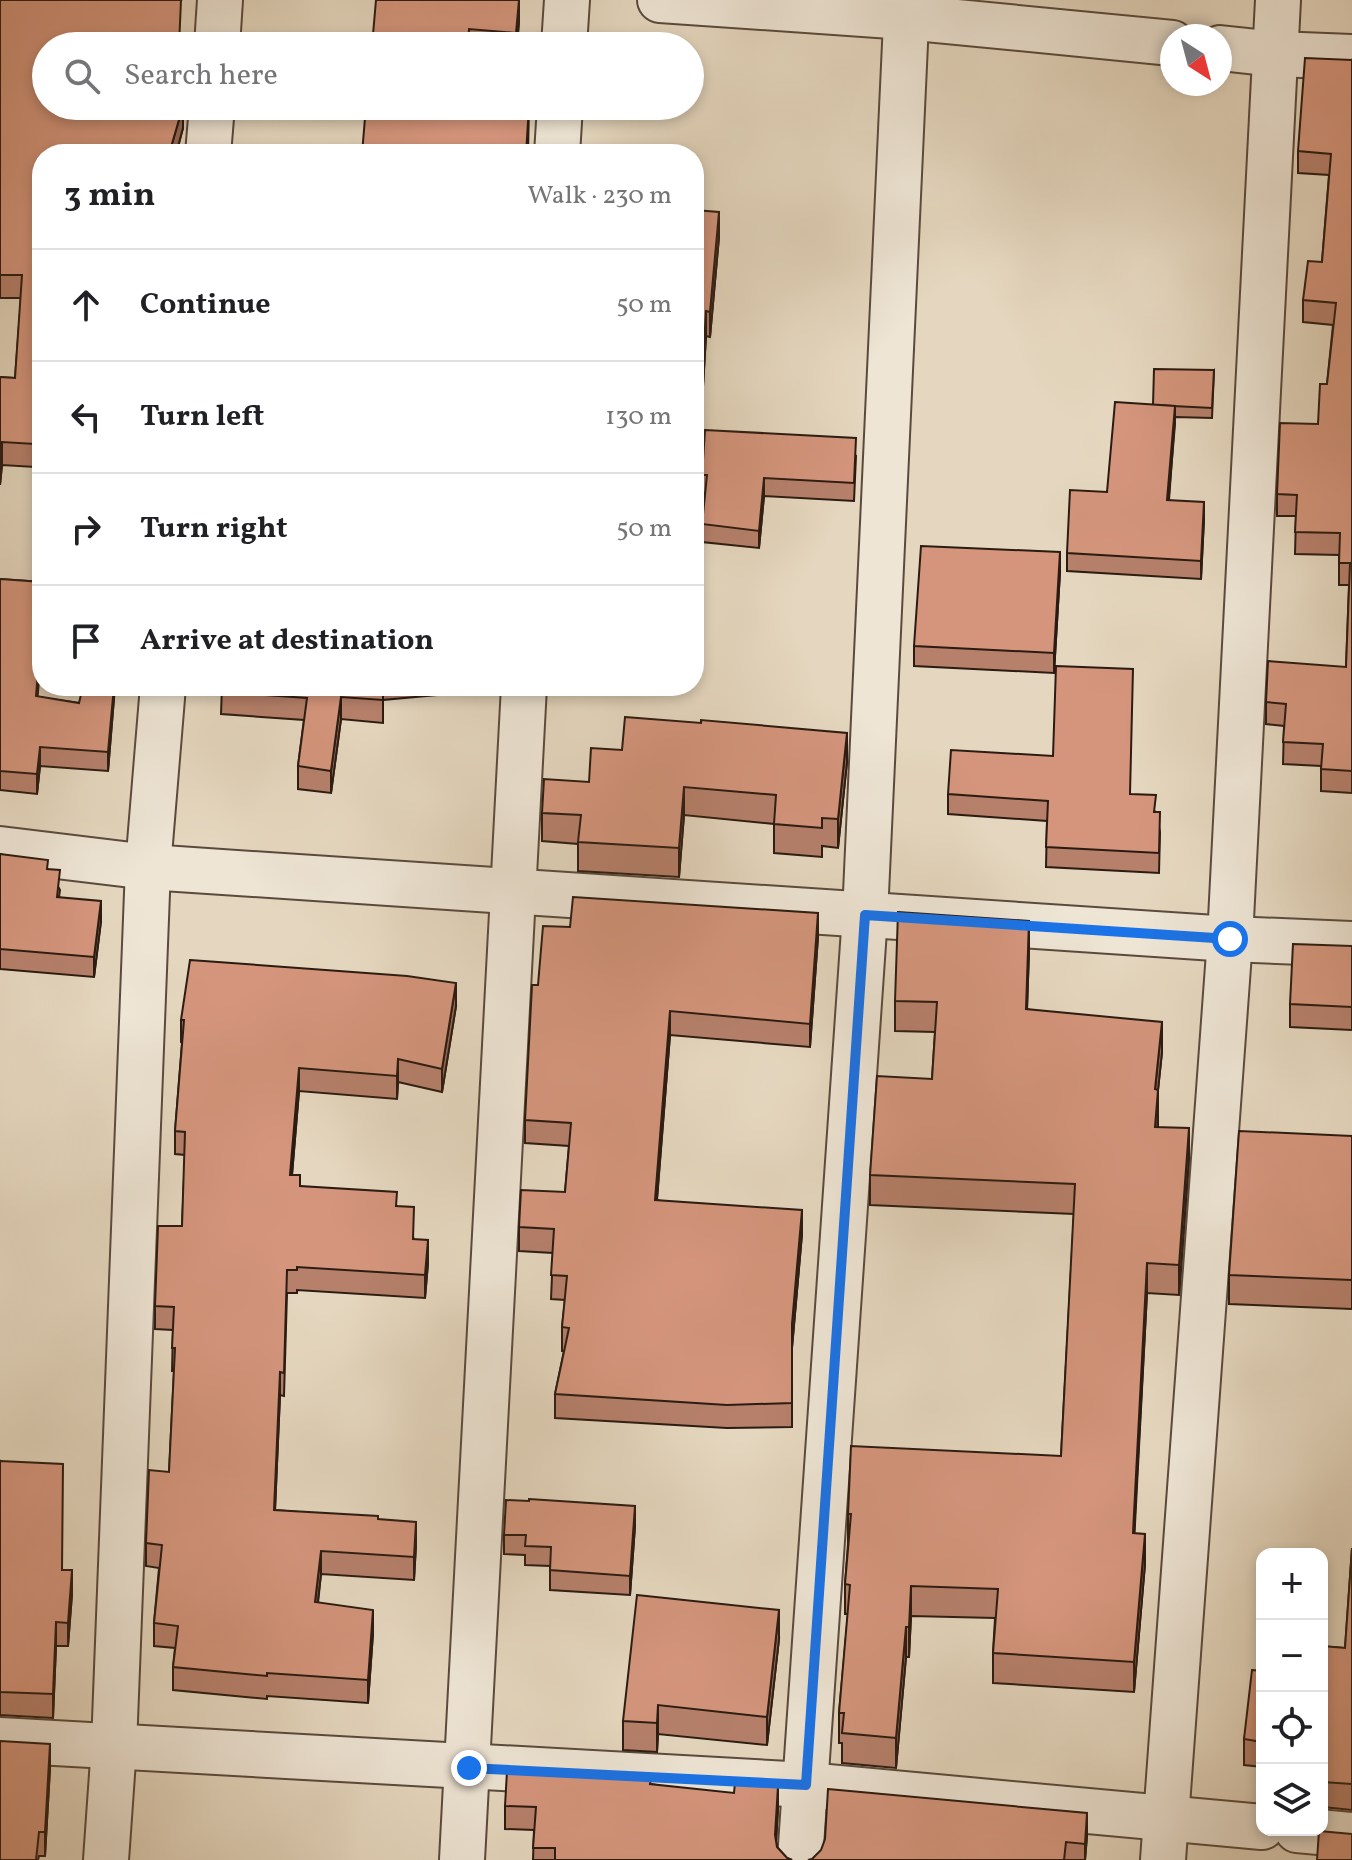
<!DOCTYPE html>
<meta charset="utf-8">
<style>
:root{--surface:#fff;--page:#f6f6f6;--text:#202124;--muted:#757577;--line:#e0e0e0}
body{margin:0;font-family:Vollkorn,serif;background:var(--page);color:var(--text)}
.controls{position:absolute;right:24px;bottom:24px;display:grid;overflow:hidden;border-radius:16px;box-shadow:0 4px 12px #0003}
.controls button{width:72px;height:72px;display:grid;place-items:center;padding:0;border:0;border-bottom:2px solid var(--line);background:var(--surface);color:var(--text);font:40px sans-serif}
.compass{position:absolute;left:1160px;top:24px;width:72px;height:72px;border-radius:50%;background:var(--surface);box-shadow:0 4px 12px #0003;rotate:144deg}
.stop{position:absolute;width:24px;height:24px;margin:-18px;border:6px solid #1a73e8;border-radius:50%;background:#fff}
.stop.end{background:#1a73e8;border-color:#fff;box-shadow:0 2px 8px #0008}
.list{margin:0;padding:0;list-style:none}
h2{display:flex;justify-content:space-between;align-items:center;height:104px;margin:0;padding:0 32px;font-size:34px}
h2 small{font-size:26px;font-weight:400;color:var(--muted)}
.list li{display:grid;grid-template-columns:52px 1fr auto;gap:24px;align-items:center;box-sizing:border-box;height:112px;padding:0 32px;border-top:2px solid var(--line)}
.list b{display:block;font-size:30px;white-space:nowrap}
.list em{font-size:26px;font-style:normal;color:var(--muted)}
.icon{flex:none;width:44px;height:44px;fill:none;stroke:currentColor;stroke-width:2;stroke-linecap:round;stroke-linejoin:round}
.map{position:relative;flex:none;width:1352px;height:1860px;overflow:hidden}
.search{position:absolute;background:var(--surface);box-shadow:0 4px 12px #0003;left:32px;top:32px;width:672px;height:88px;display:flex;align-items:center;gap:20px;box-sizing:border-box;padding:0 28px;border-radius:44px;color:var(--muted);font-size:30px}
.panel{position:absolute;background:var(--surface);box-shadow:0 4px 12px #0003;left:32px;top:144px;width:672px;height:552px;border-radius:32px}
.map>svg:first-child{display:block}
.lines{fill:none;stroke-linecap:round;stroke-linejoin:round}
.street-casing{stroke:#5a4a3d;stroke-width:48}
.street{stroke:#eee5d5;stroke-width:44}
.wall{fill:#b6806b;stroke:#2b1b12;stroke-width:2}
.shaded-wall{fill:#946857;stroke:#2b1b12;stroke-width:2}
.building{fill:#d4957c;stroke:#2b1b12;stroke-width:2}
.route{stroke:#1a73e8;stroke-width:10}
</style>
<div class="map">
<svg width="1352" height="1860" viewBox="0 0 1352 1860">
<rect width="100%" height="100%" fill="#e5d7bf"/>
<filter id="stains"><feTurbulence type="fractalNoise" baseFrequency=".0025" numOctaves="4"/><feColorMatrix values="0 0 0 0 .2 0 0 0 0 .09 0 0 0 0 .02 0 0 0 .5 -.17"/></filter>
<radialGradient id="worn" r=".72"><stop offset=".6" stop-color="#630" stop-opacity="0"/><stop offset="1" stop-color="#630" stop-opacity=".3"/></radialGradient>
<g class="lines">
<!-- street casing -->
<g class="street-casing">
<g id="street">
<polyline points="660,0 906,17 1172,43"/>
<polyline points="217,46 220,0"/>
<polyline points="564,46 567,0"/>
<polyline points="1220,48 1276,54 1352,57"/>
<polyline points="208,154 212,106"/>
<polyline points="557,154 560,106"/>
<polyline points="0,849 148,867 1230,939 1352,944"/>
<polyline points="0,1740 806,1785 1262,1827"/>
<polyline points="1297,1830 1352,1835"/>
<polyline points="106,1860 114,1746 148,867 163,686"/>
<polyline points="462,1860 524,686"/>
<polyline points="800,1860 865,915 907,0"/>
<polyline points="1163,1860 1230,939 1278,0"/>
</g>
</g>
<!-- street -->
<use href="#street" class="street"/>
</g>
<!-- wall -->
<g class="wall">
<polygon points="0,0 182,0 46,46 183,128 176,154 42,154 42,449 37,449 35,467 2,465 0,485 0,377 15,378 21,298 0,298"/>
<polygon points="519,21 517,46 372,46"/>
<polygon points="1352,60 1352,793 1321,791 1321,766 1283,764 1284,726 1266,724 1266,702 1346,667 1349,585 1339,585 1339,555 1295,554 1296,516 1277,516 1277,494 1318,424 1327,384 1333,325 1303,322 1303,300 1322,262 1329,175 1298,173 1298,151"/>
<polygon points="694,210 719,237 710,337 706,336 700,437 694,437"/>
<polygon points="1214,370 1212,418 1175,417 1169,500 1204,519 1201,579 1067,571 1067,553 1107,492 1153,405"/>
<polygon points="856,456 854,501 764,496 759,548 702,542 702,524 705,493 702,493 702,475"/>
<polygon points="1060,572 1054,673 914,666 914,646"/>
<polygon points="0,579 42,582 42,644 37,697 79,703 115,686 108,771 40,766 37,794 0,790"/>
<polygon points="222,686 480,686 480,691 383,700 383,723 341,719 331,793 298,789 298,766 304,720 221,714"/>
<polygon points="847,762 838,848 822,846 822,857 774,853 774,824 684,815 679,877 578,871 578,844 542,841 542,813 589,782"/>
<polygon points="948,794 1130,794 1156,812 1160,832 1159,873 1046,867 1047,821 948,814"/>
<polygon points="0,854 48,869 60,890 59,897 101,921 94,977 0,969"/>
<polygon points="570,927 818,937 810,1047 670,1035 657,1200 802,1234 792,1348 792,1427 727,1428 555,1418 555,1394 564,1351 562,1351 562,1327 565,1300 551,1299 553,1253 519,1251 519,1227 565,1192 569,1146 525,1143 525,1120 538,985"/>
<polygon points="1352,946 1352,1030 1290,1027 1290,1004"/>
<polygon points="1029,951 1027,1009 1162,1052 1158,1090 1158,1127 1189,1158 1179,1295 1147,1293 1134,1533 1145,1564 1134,1692 993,1683 993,1653 995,1618 911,1616 909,1657 906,1657 896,1768 842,1763 842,1743 839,1743 839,1713 848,1614 845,1614 845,1584 848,1544 848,1514 1061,1456 1074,1214 870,1205 870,1175 932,1079 935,1032 895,1031 895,1001"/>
<polygon points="456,1006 442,1092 398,1082 397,1099 299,1091 292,1175 300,1186 397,1206 414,1239 428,1263 425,1298 297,1290 297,1293 287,1293 284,1396 280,1395 275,1510 378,1519 416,1545 414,1580 321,1574 318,1603 373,1633 368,1703 267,1696 267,1699 173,1690 173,1667 175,1648 154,1646 154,1623 159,1568 146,1566 146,1543 169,1472 174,1371 172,1371 173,1330 155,1329 155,1306 182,1226 185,1155 175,1154 175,1131 182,1043 181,1042 181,1020"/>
<polygon points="1352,1136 1352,1309 1229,1304 1229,1275"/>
<polygon points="0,1461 62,1570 72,1594 68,1646 56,1646 53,1718 0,1715"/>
<polygon points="635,1526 630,1595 550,1590 550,1566 525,1565 525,1555 504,1554 504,1535"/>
<polygon points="1352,1548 1352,1810 1323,1807 1324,1774 1322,1774 1322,1646 1345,1648"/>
<polygon points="779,1639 767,1745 658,1734 657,1752 623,1750 623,1721"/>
<polygon points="1262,1671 1262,1767 1244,1765 1244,1739"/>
<polygon points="50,1768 45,1856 39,1856 38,1860 0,1860"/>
<polygon points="651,1784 778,1808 776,1842 777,1847 787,1858 792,1860 533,1860 534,1830 505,1829 505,1806"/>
<polygon points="1087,1836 1085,1860 808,1860"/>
</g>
<!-- shaded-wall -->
<g class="shaded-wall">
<polygon points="519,0 519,21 517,46 516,46"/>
<polygon points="183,106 183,128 176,154 169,154"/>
<polygon points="529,106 528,154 526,154"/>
<polygon points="719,212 719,237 710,337 710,312"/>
<polygon points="706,311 706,336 700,437 700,412"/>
<polygon points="1175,406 1175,424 1167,518 1167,500"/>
<polygon points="37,426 37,449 35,467 35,444"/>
<polygon points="2,442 2,465 0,485 0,462"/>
<polygon points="764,478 764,496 759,548 759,531"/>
<polygon points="1204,502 1204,519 1201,579 1201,561"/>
<polygon points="1060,552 1060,572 1054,673 1054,653"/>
<polygon points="42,625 42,644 36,716 36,696"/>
<polygon points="114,686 115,686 108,771 108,752"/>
<polygon points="341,697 341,719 331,793 331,771"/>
<polygon points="847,733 847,762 838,848 838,819"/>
<polygon points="40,747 40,766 37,794 37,774"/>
<polygon points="684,787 684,815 679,877 679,848"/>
<polygon points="101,901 101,921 94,977 94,957"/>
<polygon points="818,913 818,937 810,1047 810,1024"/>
<polygon points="1029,921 1029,951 1026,1039 1026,1009"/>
<polygon points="456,983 456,1006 442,1092 442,1069"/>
<polygon points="670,1011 670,1035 655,1223 655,1200"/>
<polygon points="1162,1022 1162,1052 1155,1119 1155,1089"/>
<polygon points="398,1059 398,1082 397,1099 397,1076"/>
<polygon points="299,1068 299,1091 290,1198 290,1175"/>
<polygon points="1158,1090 1158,1120 1155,1157 1155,1127"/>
<polygon points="1189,1128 1189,1158 1179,1295 1179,1265"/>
<polygon points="802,1210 802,1234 792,1348 792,1427 792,1324"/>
<polygon points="428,1240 428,1263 425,1298 425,1275"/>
<polygon points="1147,1263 1147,1293 1133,1563 1133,1533"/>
<polygon points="280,1372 280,1395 274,1533 274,1510"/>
<polygon points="635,1506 635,1526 630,1595 630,1576"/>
<polygon points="416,1522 416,1545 414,1580 414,1557"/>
<polygon points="1145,1534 1145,1564 1134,1692 1134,1662"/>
<polygon points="321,1551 321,1574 315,1625 315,1602"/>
<polygon points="72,1570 72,1594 68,1646 68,1623"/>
<polygon points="911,1586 911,1616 909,1657 909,1627"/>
<polygon points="373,1610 373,1633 368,1703 368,1680"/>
<polygon points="779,1610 779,1639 767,1745 767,1717"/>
<polygon points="56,1622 56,1646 53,1718 53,1694"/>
<polygon points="906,1627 906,1657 896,1768 896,1738"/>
<polygon points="658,1705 658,1734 657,1752 657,1723"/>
<polygon points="50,1744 50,1768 45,1856 45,1832"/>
<polygon points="778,1786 778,1808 775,1858 775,1835"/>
<polygon points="1087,1813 1087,1836 1085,1860 1085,1844"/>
</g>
<!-- building -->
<g class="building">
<polygon points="0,0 181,0 179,46 46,46 46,106 183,106 169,154 42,154 42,426 37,426 35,444 2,442 0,462 0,377 15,378 22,275 0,275"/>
<polygon points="376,0 519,0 516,33 469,29 468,46 372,46"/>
<polygon points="1305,58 1352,60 1352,771 1321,769 1323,744 1283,742 1286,704 1266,702 1268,661 1346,667 1350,563 1339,563 1340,533 1295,532 1297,495 1277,494 1280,423 1318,424 1320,384 1327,384 1336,303 1303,300 1308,261 1322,262 1331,154 1298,151"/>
<polygon points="366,106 529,106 526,154 362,154"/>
<polygon points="694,210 719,212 710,312 706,311 700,412 694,412"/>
<polygon points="1154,369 1214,370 1212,408 1153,405"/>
<polygon points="1115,402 1175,406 1167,500 1204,502 1201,561 1067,553 1070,490 1107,492"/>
<polygon points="705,430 856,438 854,483 764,478 759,531 702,524 707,475 702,475"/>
<polygon points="921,546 1060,552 1054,653 914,646"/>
<polygon points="0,579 42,582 42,625 36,696 79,703 83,686 114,686 108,752 40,747 37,774 0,771"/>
<polygon points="1056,666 1133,669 1130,794 1156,795 1154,812 1160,812 1159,853 1046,847 1048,801 948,794 951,750 1053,756"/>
<polygon points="222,686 383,686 383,700 341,697 331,771 298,766 307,698 221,692"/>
<polygon points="625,717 701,723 701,720 847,733 838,819 822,818 822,828 774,824 776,795 684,787 679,848 578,842 581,815 542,813 544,779 589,782 591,748 622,750"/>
<polygon points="0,854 48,860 47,869 60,870 57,897 101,901 94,957 0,949"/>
<polygon points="573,897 818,913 810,1024 670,1011 655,1200 802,1210 792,1324 792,1403 727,1405 555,1394 569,1328 562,1327 567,1276 551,1275 554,1229 519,1227 521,1190 565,1192 571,1123 525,1120 532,985 538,985 543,926 570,927"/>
<polygon points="898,912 1029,921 1026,1009 1162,1022 1155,1089 1158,1090 1155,1127 1189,1128 1179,1265 1147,1263 1133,1533 1145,1534 1134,1662 993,1653 998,1589 911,1586 909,1627 906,1627 896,1738 842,1733 844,1713 839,1713 850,1585 845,1584 851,1514 848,1514 851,1446 1061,1456 1075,1184 870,1175 877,1076 932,1079 937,1002 895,1001"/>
<polygon points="1293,944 1352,946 1352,1007 1290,1004"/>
<polygon points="190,960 407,976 456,983 442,1069 398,1059 397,1076 299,1068 290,1175 300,1175 300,1186 397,1192 396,1206 414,1207 413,1239 428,1240 425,1275 297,1267 297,1270 287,1270 284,1373 280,1372 274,1510 378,1516 378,1519 416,1522 414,1557 321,1551 315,1602 373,1610 368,1680 267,1673 267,1676 173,1667 178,1626 154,1623 162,1545 146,1543 149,1470 169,1472 175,1348 172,1348 174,1307 155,1306 158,1226 182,1226 185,1132 175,1131 184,1020 181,1020"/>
<polygon points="1239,1131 1352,1136 1352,1280 1229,1275"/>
<polygon points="0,1461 63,1464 62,1570 72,1570 68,1623 56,1622 53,1694 0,1692"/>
<polygon points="529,1499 635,1506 630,1576 550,1570 551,1547 525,1546 526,1535 504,1535 506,1500 529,1501"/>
<polygon points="1352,1548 1352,1784 1323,1782 1326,1749 1322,1748 1322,1646 1345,1648"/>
<polygon points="637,1595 779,1610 767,1717 658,1705 657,1723 623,1721"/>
<polygon points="1252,1670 1262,1671 1262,1742 1244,1739"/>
<polygon points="0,1741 50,1744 45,1832 39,1832 36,1860 0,1860"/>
<polygon points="507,1771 651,1779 650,1784 734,1793 735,1783 778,1786 775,1835 777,1847 787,1858 792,1860 555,1860 555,1848 533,1848 536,1807 505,1806"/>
<polygon points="828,1789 1087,1813 1085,1844 1066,1842 1064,1860 808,1860 812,1859 821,1850 825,1839"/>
<polygon points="1319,1831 1352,1834 1352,1860 1317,1860"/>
</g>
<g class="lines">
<!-- route -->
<polyline class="route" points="469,1768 806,1785 865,915 1230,939"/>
</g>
<rect width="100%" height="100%" filter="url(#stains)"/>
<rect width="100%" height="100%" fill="url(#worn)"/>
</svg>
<div class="controls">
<button>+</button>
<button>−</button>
<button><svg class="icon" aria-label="locate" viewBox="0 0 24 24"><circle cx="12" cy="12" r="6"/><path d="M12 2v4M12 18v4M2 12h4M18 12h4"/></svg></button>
<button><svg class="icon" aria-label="layers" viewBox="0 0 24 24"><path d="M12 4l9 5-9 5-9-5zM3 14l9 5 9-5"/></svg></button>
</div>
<svg class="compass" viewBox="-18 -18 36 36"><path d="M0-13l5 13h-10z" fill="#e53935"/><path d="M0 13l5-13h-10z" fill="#757577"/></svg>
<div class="stop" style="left:1230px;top:939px"></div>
<div class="stop end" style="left:469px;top:1768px"></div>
<div class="search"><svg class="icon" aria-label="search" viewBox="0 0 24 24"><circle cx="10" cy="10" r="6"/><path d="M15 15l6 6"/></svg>Search here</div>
<section class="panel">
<h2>3 min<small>Walk · 230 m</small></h2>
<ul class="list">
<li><svg class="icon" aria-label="ahead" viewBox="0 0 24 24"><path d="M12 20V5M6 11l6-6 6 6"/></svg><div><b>Continue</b></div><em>50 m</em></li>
<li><svg class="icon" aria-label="left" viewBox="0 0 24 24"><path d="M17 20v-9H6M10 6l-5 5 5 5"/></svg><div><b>Turn left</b></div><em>130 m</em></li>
<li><svg class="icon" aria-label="right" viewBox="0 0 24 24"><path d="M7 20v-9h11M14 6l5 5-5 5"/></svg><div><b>Turn right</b></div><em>50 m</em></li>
<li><svg class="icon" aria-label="arrive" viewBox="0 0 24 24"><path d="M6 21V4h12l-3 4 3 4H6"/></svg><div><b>Arrive at destination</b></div></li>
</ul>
</section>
</div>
